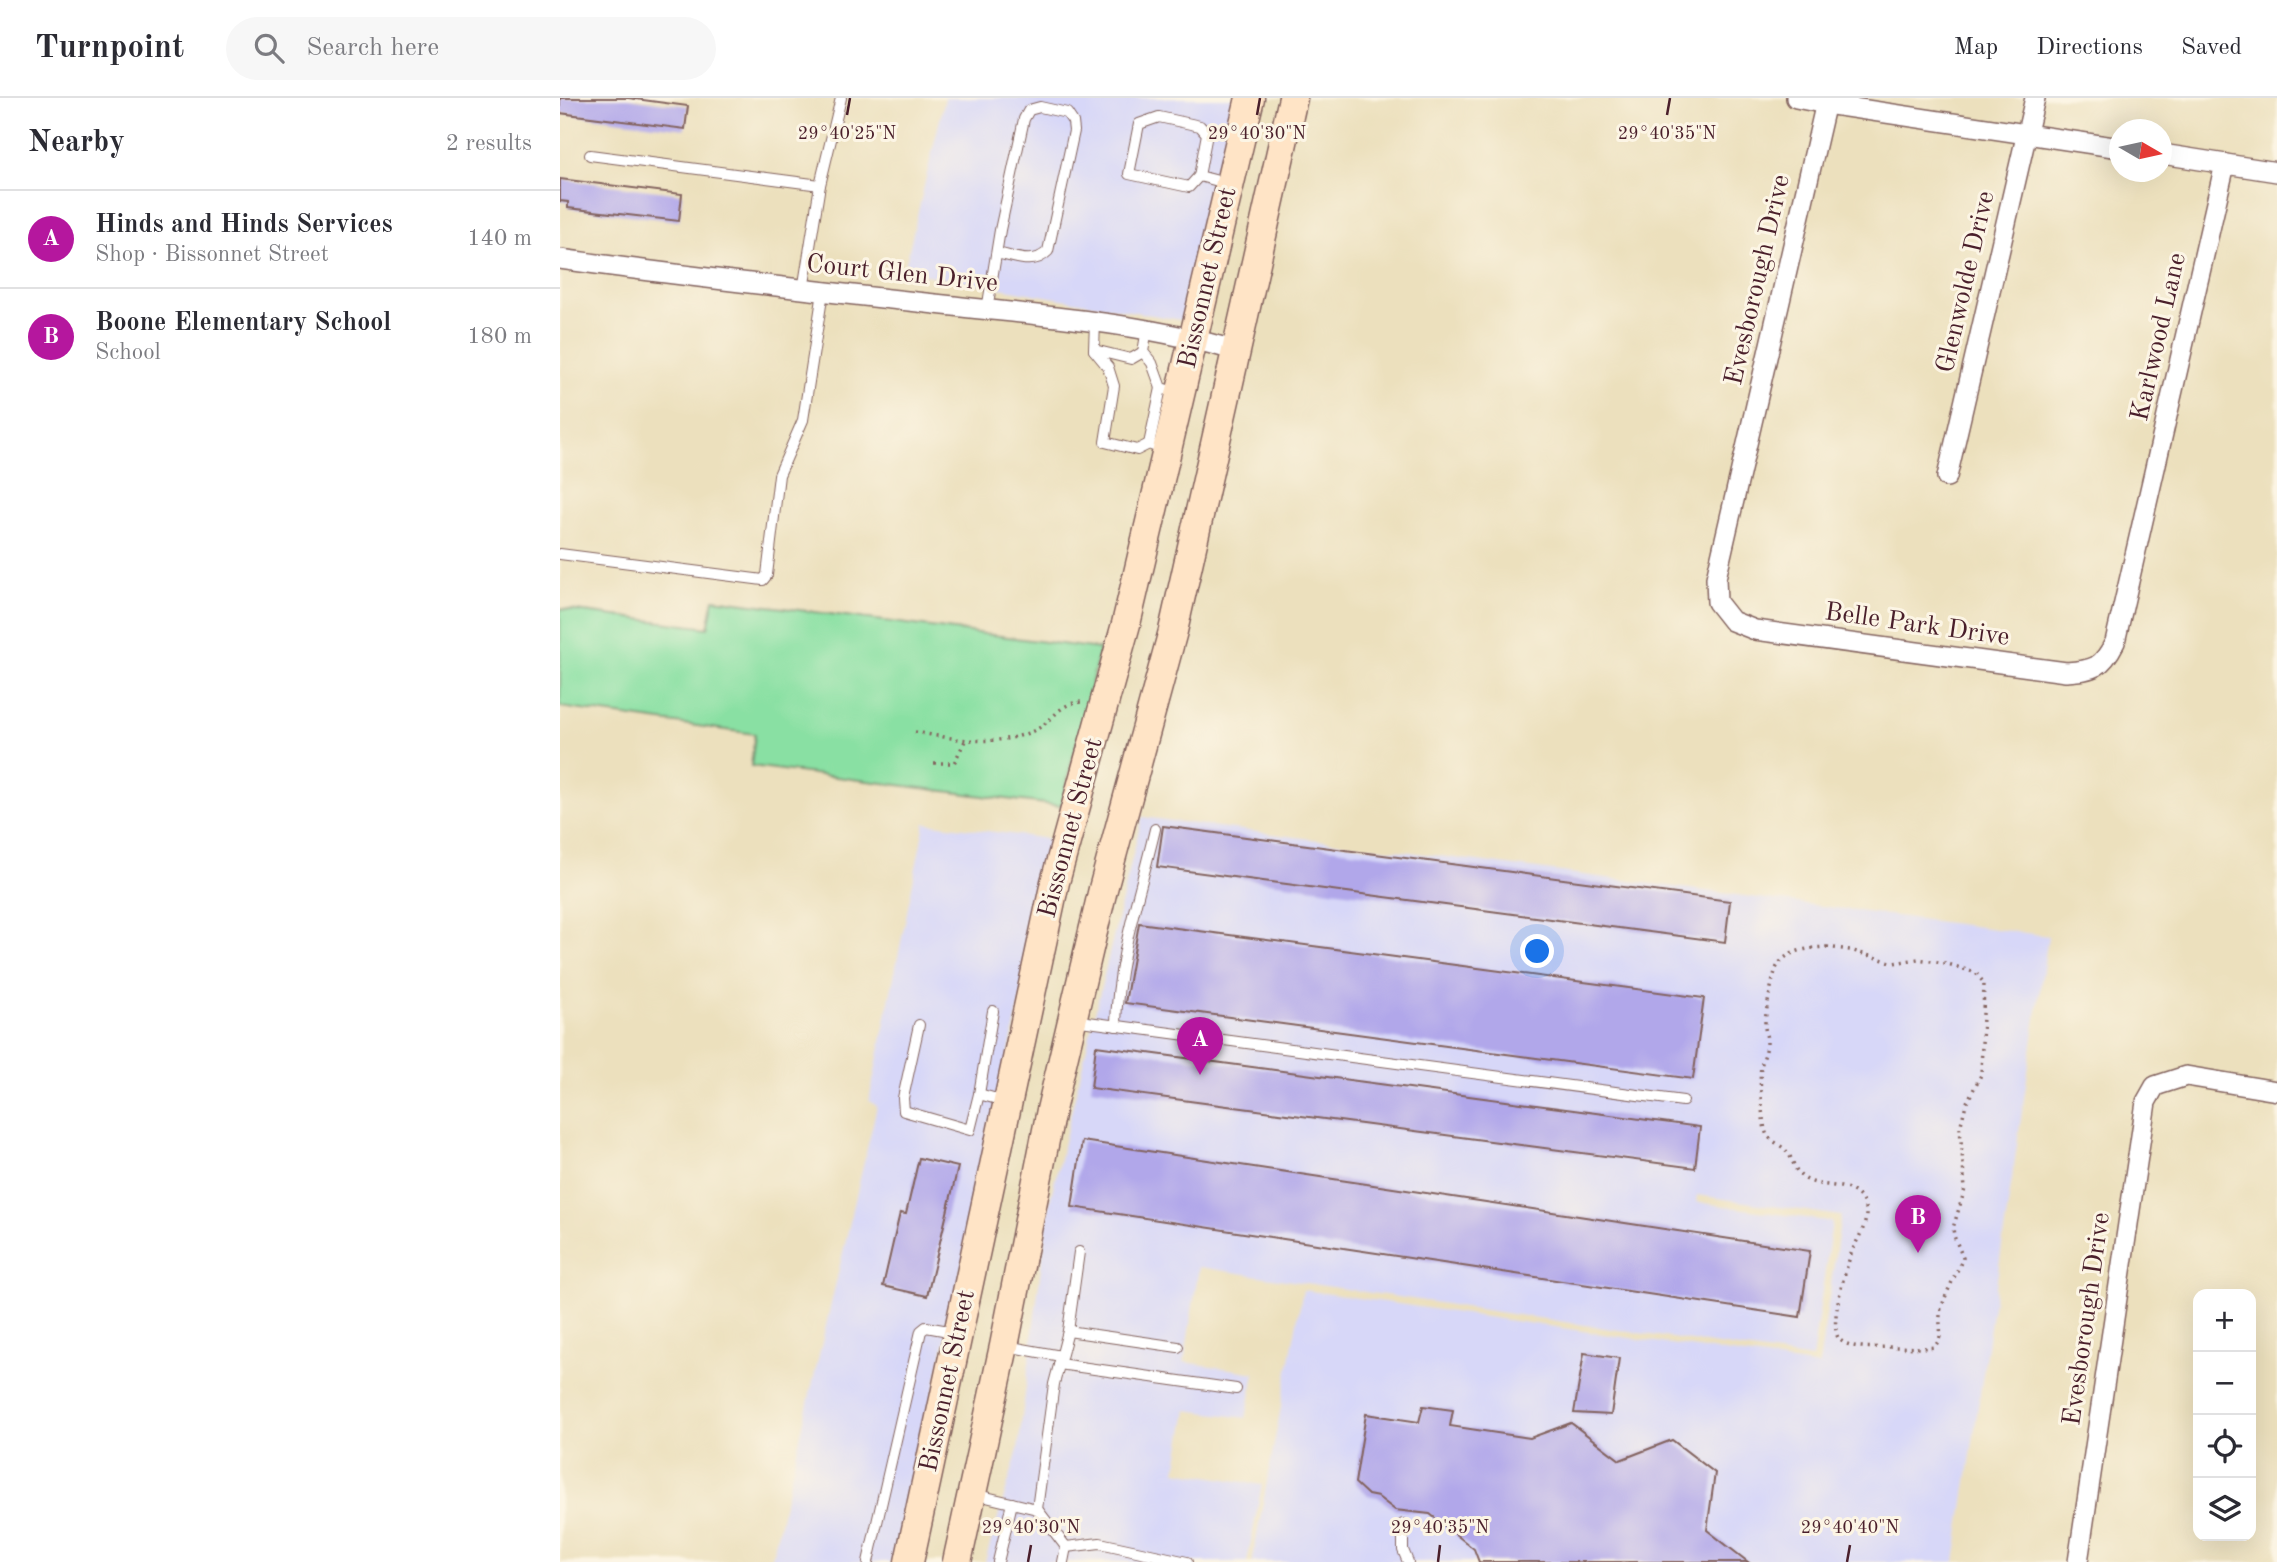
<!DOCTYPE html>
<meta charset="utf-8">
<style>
:root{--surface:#fff;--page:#f7f7f7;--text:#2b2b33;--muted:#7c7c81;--line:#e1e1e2;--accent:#b5179e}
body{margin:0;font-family:"Old Standard TT",serif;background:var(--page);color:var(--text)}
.controls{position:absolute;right:21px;bottom:21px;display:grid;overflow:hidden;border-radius:14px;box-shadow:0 7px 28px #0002}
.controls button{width:63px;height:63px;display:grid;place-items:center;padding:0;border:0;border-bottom:2px solid var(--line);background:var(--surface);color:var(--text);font:35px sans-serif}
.compass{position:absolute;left:1549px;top:21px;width:63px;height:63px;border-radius:50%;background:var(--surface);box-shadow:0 7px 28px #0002;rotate:99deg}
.you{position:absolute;left:978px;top:854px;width:24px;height:24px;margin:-18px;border:5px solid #fff;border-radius:50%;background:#1a73e8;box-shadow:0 0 0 10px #1a73e833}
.badge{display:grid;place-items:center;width:46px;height:46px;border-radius:50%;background:var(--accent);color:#fff;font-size:23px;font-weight:700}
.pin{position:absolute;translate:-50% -58px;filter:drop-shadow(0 2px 4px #0008)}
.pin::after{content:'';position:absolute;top:37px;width:24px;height:21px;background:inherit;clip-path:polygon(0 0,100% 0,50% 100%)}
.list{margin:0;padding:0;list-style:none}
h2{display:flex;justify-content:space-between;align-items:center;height:91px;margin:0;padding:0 28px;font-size:30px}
h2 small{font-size:23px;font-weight:400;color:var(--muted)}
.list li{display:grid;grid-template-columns:46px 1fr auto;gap:21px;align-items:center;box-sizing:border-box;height:98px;padding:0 28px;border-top:2px solid var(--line)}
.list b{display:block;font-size:26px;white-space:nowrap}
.list p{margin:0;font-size:23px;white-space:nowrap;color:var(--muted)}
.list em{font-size:23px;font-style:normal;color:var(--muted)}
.icon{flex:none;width:38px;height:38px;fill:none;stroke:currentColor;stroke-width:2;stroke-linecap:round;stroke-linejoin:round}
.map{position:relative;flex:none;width:1717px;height:1464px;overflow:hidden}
header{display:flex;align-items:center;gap:42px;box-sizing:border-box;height:98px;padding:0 35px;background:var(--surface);border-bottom:2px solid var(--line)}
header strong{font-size:33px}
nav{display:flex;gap:38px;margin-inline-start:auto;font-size:24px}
.search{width:490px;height:63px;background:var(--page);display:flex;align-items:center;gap:18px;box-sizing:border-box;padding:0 24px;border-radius:38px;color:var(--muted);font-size:26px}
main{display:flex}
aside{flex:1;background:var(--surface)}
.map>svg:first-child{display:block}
.built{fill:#d7d7f8}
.green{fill:#89e0a3;stroke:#6a8067;stroke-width:2}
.building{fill:#b1a7ea}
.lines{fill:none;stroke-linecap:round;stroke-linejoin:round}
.service-casing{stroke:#83635e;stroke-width:12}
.minor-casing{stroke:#83635e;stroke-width:22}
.secondary-casing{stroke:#83635e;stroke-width:31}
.path{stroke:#83635e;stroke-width:3.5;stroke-dasharray:2 5;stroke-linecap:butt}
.service{stroke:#fff;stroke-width:10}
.minor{stroke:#fff;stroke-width:19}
.secondary{stroke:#ffe4c6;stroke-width:28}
.ticks{fill:none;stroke:#4a1f2b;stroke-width:2.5}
.labels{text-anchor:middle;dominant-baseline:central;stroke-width:6;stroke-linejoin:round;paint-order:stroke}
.street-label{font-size:26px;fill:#4a1f2b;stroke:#fcf5e5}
.ticks-label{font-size:18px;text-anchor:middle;fill:#4a1f2b;stroke:#fcf5e5;stroke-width:6;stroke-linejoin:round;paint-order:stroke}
</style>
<header>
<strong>Turnpoint</strong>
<div class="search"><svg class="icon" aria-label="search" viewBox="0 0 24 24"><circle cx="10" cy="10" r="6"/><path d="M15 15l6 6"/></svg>Search here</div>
<nav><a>Map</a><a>Directions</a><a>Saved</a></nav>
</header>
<main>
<aside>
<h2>Nearby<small>2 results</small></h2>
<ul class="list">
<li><span class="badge">A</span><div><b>Hinds and Hinds Services</b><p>Shop · Bissonnet Street</p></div><em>140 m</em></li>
<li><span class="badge">B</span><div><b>Boone Elementary School</b><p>School</p></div><em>180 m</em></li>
</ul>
</aside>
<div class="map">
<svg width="1717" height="1464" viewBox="0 0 1717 1464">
<rect width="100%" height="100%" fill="#fcf5e5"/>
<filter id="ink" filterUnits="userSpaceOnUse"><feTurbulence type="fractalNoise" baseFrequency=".0143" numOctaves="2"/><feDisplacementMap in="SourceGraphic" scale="14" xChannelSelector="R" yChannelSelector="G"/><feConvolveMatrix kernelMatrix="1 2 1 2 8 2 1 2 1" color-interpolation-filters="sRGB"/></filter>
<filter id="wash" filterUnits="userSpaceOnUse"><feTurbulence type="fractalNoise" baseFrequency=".00686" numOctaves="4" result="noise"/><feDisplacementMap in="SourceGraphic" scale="28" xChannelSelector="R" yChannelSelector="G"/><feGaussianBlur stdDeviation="1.57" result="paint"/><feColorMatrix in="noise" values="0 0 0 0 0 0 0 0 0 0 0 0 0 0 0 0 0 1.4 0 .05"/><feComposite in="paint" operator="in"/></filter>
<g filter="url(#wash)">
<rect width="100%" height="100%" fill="#ece0bd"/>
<!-- built -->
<g class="built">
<polygon points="385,0 676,0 626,223 344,173"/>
<polygon points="582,719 1488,838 1395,1464 692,1464 743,1192 1259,1268 1281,1118 1137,1097 1136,1104 1272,1124 1252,1261 639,1169 624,1264 695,1275 686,1320 627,1312 616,1373 702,1387 687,1464 425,1464 458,1352 489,1107"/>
<polygon points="365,725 496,742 336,1464 211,1464 317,1008 309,1003"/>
</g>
<!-- green -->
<polygon class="green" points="154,501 540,551 501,708 191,668 195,636 0,609 0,511 148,530"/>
<g id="blocks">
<!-- building -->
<g class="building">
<polygon points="0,0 68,0 128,8 125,31 0,15"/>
<polygon points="0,81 122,96 119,123 8,110 8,104 0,103"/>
<polygon points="603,728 1170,803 1165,844 597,769"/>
<polygon points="579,825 1144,900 1133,981 565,905"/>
<polygon points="536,948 1140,1029 1135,1070 531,990"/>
<polygon points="522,1043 1250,1153 1240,1219 512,1109"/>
<polygon points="359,1060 398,1069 367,1198 323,1188 340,1115 346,1116"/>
<polygon points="1024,1255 1059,1260 1051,1317 1014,1315"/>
<polygon points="863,1308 893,1312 890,1328 970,1340 1011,1325 1060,1362 1112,1342 1155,1375 1147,1432 1188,1464 919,1464 914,1451 870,1416 835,1412 818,1399 808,1397 795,1385 806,1316 859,1324"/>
</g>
</g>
</g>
<g filter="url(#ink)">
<use href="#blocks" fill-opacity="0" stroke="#83635e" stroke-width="2"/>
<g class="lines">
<!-- service casing -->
<g class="service-casing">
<g id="service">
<polyline points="30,57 260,87"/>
<polyline points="639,78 647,36 640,28 599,19 579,26 569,76 629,89 639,78 666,85"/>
<polyline points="243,192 260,87 281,0"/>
<path d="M427 212 440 132 464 21 469 12 480 9 507 15 513 24 514 33 488 153C474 168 455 159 437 155"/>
<polyline points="535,223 534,252 548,269 554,288 545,344 577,352 589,346"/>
<polyline points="587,231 583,254 592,265 601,290 619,295"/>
<polyline points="534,252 571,261 583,254"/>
<polyline points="594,348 589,346 601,290"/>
<polyline points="0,456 203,482 207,477 219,377 243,322 263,194"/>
<polyline points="513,922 1123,1003"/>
<polyline points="359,927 343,1000 344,1013 410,1032 419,996 444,1003"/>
<path d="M556 928C557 860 580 796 595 731"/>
<polyline points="419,996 433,913"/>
<polyline points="508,1233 618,1249"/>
<polyline points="446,1248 501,1258"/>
<polyline points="499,1266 676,1291"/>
<polyline points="413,1396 477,1411 506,1449 503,1464"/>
<polyline points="477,1411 494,1286 508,1233 519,1154"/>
<polyline points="843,1426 843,1452 848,1464"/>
<polyline points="506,1449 540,1445 627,1464"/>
<polyline points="308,1464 361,1233 366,1229 383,1232 395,1239"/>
<polyline points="438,1464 452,1405"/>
</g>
</g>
<!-- minor casing -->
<g class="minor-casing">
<g id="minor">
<polyline points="1236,0 1266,6 1560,50"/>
<path d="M1267 0 1156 480 1157 504 1172 523 1195 532 1506 574C1534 572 1542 570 1555 544L1665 66"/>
<polyline points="1602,56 1717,74"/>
<path d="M0 161C128 179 256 193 384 207 482 218 582 224 677 253"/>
<polyline points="1387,379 1475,0"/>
<polyline points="1518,1464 1586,1004 1595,988 1626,978 1717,993"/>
</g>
</g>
<!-- secondary casing -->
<g class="secondary-casing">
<g id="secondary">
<polyline points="349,1464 495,784 566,526 690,0"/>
<polyline points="397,1464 444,1248 491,1012 543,791 613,533 733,0"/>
</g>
</g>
<!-- path -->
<g class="path">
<path d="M355 634C394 641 438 650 475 632 494 623 498 605 521 604"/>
<polyline points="374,665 394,665 405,643"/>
<path d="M1267 849 1290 852 1334 865 1358 861 1385 865 1416 875 1424 885 1421 977 1406 1006 1400 1030 1405 1091 1393 1130 1394 1138 1403 1160C1398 1172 1380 1206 1380 1218 1379 1232 1384 1238 1374 1249 1360 1251 1346 1249 1332 1249 1317 1249 1292 1252 1280 1242 1267 1231 1286 1171 1291 1156 1296 1142 1306 1131 1306 1116 1306 1112 1304 1106 1302 1102 1290 1082 1261 1092 1244 1080 1234 1074 1234 1062 1227 1054 1222 1047 1212 1044 1207 1037 1202 1029 1199 979 1201 969 1203 960 1207 953 1207 944 1207 938 1205 933 1205 928 1204 920 1213 878 1216 871 1224 852 1249 850 1267 849Z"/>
</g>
<!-- service -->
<use href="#service" class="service"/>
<!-- minor -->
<use href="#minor" class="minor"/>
<!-- secondary -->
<use href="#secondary" class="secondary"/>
</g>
</g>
<!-- ticks -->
<path class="ticks" d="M287 17 290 0M697 17 700 0M1107 17 1110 0M468 1464 471 1447M878 1464 880 1447M1287 1464 1290 1447"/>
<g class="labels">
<!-- street labels -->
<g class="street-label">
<text transform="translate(342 176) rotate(6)">Court Glen Drive</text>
<text transform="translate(648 180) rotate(-77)">Bissonnet Street</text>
<text transform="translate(1198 182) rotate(-77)">Evesborough Drive</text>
<text transform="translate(1406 184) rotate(-77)">Glenwolde Drive</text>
<text transform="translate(1599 239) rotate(-77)">Karlwood Lane</text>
<text transform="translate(1357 527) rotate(8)">Belle Park Drive</text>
<text transform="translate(511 730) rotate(-75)">Bissonnet Street</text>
<text transform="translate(1527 1221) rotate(-82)">Evesborough Drive</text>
<text transform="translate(388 1283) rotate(-78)">Bissonnet Street</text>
</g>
</g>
<g class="ticks-label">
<text x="287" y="41">29°40'25"N</text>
<text x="697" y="41">29°40'30"N</text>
<text x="1107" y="41">29°40'35"N</text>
<text x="471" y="1435">29°40'30"N</text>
<text x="880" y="1435">29°40'35"N</text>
<text x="1290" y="1435">29°40'40"N</text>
</g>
</svg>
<div class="controls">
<button>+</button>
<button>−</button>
<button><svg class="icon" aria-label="locate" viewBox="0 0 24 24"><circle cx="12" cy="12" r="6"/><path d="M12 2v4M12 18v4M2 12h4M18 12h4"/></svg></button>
<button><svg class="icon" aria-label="layers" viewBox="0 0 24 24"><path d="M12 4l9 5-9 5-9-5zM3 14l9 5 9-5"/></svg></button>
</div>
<svg class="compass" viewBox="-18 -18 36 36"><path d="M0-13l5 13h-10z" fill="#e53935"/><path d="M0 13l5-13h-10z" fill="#7c7c81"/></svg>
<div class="you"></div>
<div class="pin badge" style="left:640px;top:977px">A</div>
<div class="pin badge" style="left:1358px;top:1155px">B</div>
</div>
</main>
